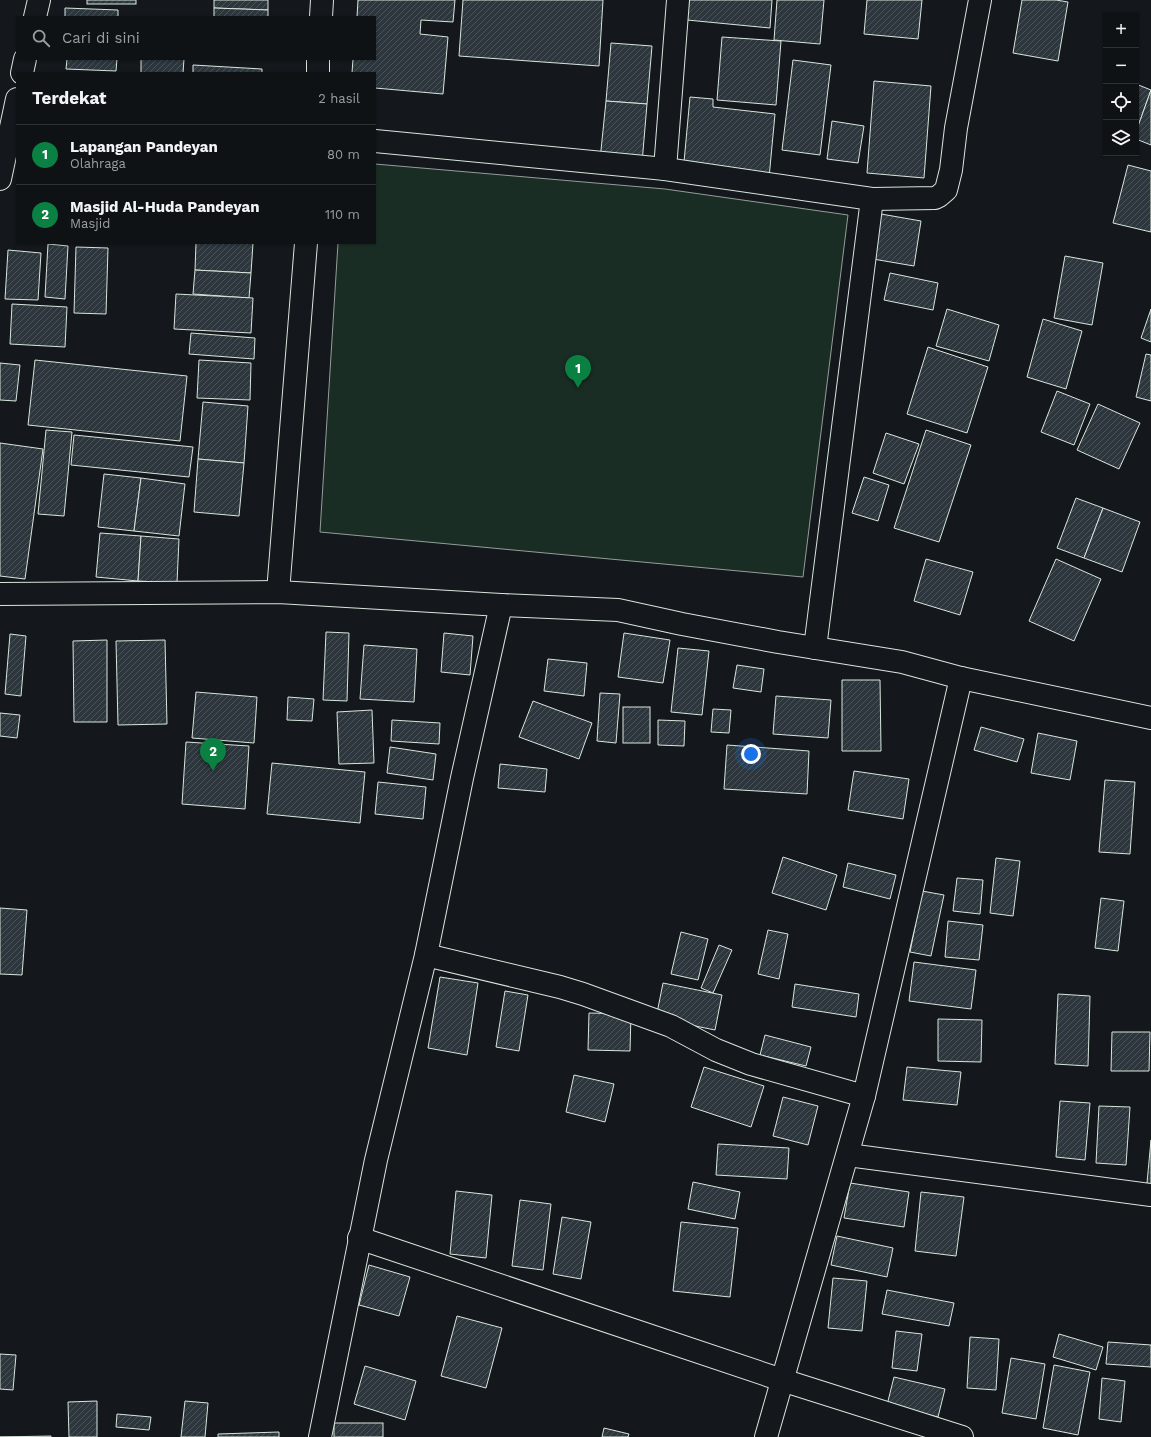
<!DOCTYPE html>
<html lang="id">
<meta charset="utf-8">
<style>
:root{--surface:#0f1215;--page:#1d2022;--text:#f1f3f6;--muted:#9b9ea0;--line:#2f3234;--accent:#0b8043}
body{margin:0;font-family:"Work Sans",sans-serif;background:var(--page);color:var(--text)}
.controls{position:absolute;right:12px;top:12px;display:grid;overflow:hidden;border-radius:0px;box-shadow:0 1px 3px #0004}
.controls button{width:36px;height:36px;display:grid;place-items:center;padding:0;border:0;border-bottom:1px solid var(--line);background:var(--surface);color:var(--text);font:20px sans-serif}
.you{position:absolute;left:751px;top:754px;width:14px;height:14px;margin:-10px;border:3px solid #fff;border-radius:50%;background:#1a73e8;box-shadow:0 0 0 6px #1a73e833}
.badge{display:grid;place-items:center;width:26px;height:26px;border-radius:50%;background:var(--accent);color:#fff;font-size:13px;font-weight:700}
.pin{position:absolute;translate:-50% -33px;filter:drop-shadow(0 1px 2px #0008)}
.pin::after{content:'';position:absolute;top:21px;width:14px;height:12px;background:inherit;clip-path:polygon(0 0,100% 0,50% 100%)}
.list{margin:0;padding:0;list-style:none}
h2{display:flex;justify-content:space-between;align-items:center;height:52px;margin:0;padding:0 16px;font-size:17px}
h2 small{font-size:13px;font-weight:400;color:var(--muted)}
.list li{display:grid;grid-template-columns:26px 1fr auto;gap:12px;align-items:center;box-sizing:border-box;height:60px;padding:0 16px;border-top:1px solid var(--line)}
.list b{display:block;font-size:15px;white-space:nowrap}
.list p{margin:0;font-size:13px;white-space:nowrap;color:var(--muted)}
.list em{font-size:13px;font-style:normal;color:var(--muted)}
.icon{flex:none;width:22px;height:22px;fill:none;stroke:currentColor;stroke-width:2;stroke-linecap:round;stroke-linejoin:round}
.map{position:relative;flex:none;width:1151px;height:1437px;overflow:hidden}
.search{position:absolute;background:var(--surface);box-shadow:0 1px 3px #0004;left:16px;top:16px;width:360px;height:44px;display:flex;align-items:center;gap:10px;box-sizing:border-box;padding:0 14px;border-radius:0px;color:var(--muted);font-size:15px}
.panel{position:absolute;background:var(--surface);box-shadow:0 1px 3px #0004;left:16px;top:72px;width:360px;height:172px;border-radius:0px}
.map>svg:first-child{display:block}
.grass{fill:#1a2d24;stroke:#939e99}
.building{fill:url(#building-hatch);stroke:#d8e6dc}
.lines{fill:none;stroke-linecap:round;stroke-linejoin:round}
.street-casing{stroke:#d8e6dc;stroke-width:24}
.secondary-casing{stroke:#d8e6dc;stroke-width:24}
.street{stroke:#14181c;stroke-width:22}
.secondary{stroke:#14181c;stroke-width:22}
</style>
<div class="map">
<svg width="1151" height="1437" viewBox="0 0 1151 1437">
<defs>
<pattern id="building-hatch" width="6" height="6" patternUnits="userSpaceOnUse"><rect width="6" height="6" fill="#2c363c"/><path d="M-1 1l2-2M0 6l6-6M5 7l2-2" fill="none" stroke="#4a5358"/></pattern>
</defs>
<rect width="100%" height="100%" fill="#14181c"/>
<!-- grass -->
<polygon class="grass" points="375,164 665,189 848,215 803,577 320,532 338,243 375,243"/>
<!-- building -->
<g class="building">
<rect x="87" y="0" width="49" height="4"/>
<polygon points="214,0 268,0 268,10 214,8"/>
<polygon points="358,0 455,0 453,22 421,20 420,34 448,37 443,94 375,88 375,73 352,73 353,59 375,59 375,17 357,17"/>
<polygon points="463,0 603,0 599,66 459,56"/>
<polygon points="689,0 772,0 770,28 687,20"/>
<polygon points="777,0 824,0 820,44 774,40"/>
<polygon points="867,0 922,0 918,39 864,34"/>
<polygon points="1022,0 1056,0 1068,2 1058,61 1013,53"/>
<polygon points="65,8 118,10 118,17 65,17"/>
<polygon points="214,8 268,10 268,17 214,17"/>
<polygon points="722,37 781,41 776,105 717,100"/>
<polygon points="611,43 652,46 647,104 606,101"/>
<polygon points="67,59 117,59 116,71 66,69"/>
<polygon points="141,59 184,59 183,73 141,73"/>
<polygon points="793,60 831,65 820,155 782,150"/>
<polygon points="193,65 262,69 262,73 193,73"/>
<polygon points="874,81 931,86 924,178 867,173"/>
<polygon points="1136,84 1151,90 1136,132"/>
<polygon points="1151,90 1151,145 1136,139 1136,132"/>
<polygon points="690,97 713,99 713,107 775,114 769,178 684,162"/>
<polygon points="606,101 647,104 642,163 600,160"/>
<polygon points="832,121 864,126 858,163 827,159"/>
<polygon points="1128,165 1151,171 1151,232 1113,223"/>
<polygon points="881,214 921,221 914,266 873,259"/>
<polygon points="196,243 253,243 251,273 195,270"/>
<polygon points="48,244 68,246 65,299 45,297"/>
<polygon points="76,247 108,248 106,314 74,313"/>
<polygon points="8,250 41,253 38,300 5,299"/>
<polygon points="1065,256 1103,263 1092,325 1054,318"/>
<polygon points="195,270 251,273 249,298 193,294"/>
<polygon points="890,273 938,283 933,310 884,300"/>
<polygon points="176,294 253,298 251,333 174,329"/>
<polygon points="12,304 67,307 65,347 10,344"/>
<polygon points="947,309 999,325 989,361 936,346"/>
<polygon points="1151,309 1151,342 1141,338"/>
<polygon points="1043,319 1082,331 1066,389 1027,377"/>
<polygon points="191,333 255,338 254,359 189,354"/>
<polygon points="928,347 988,367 967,433 907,414"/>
<polygon points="1146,354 1151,355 1151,401 1136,397"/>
<polygon points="35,360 187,376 180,441 28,425"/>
<polygon points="199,360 251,363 250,400 197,398"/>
<polygon points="0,363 20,365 16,401 0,400"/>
<polygon points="1057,391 1090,404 1074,445 1041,432"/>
<polygon points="203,402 248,406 244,463 198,459"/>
<polygon points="1098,404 1140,423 1119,469 1077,450"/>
<polygon points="46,430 72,432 64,516 38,514"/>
<polygon points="926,430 971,445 939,542 894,528"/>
<polygon points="886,433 919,444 904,484 873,473"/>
<polygon points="74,435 193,447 189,477 71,465"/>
<polygon points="0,443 43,449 25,579 0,576"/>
<polygon points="198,459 244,463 239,516 194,512"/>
<polygon points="104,474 141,478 134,531 98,527"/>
<polygon points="864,477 889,485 878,521 852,513"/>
<polygon points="141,478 185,484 179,536 134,531"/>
<polygon points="1076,498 1103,508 1084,558 1057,548"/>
<polygon points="1103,508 1140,522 1122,572 1084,558"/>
<polygon points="100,533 141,536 138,581 96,577"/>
<polygon points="141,536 179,539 177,583 138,581"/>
<polygon points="926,559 973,572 960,615 914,601"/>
<polygon points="1056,559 1101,579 1074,641 1029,621"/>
<polygon points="326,632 349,633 347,701 323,700"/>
<polygon points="444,633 473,636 470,675 441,672"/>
<polygon points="624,633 670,640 663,683 618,677"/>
<polygon points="10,634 26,636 21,696 5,694"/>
<polygon points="107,640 107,722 74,722 73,641"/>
<polygon points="165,640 167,724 118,725 116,641"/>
<polygon points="364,645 417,649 414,702 360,699"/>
<polygon points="678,648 709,651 702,715 671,712"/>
<polygon points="548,659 587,663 584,696 544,691"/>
<polygon points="737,665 764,669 761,692 733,688"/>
<polygon points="842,680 880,680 881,751 842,751"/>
<polygon points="196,692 257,697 254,743 192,738"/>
<polygon points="600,693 620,694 616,743 597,741"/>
<polygon points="776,696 831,700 828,738 773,734"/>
<polygon points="288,697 314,699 312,721 287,720"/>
<polygon points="533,701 592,723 579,759 519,737"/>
<rect x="623" y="707" width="27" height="36"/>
<polygon points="713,709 731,710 729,733 711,732"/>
<polygon points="372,710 374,763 339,764 337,712"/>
<polygon points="0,713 20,715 17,738 0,736"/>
<polygon points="392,720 440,723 439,744 391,741"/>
<polygon points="658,720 685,721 684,746 658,745"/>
<polygon points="981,727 1024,739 1017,762 974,750"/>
<polygon points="1038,733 1077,741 1070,780 1031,773"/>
<polygon points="186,742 249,746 245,809 182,804"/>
<polygon points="727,745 809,751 807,794 724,789"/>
<polygon points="390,747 436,754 433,780 387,773"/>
<polygon points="272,763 365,772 360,823 267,814"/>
<polygon points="500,764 547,769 545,792 498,788"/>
<polygon points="854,771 909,779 903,819 848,810"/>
<polygon points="1105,780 1135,782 1130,854 1099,852"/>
<polygon points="378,782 426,787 423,819 375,814"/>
<polygon points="783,857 837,875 826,910 772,893"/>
<polygon points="996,858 1020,861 1013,916 990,913"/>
<polygon points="848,863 896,875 890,899 843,887"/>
<polygon points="957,878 983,880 980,914 953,911"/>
<polygon points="922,891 944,895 931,956 910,952"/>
<polygon points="1101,898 1124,901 1118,951 1095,948"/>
<polygon points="0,908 27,910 22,975 0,974"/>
<polygon points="948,921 983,925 979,960 945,957"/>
<polygon points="768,930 788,934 779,979 758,974"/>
<polygon points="681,932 708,939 698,980 671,974"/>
<polygon points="719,945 732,950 713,993 701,988"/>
<polygon points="914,962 976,970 971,1009 909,1001"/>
<polygon points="440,977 478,983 467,1055 428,1048"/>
<polygon points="663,983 722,995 715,1030 656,1018"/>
<polygon points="795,984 859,994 856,1017 792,1007"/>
<polygon points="505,991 528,995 519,1051 496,1047"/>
<polygon points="1058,994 1090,996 1088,1066 1055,1064"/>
<polygon points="589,1013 631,1014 630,1051 588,1050"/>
<polygon points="938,1019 982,1020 981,1062 938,1061"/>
<polygon points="1112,1032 1150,1032 1149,1071 1111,1071"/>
<polygon points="765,1035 811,1047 806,1066 760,1055"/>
<polygon points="704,1067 764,1086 751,1127 691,1107"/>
<polygon points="907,1067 961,1072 957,1105 903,1100"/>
<polygon points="574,1075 614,1084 605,1122 566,1112"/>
<polygon points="783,1097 818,1106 808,1145 773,1136"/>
<polygon points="1060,1101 1090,1103 1085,1160 1056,1157"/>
<polygon points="1099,1106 1130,1107 1126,1165 1096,1163"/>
<polygon points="1151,1140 1151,1184 1147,1183"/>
<polygon points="718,1144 789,1148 787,1179 716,1175"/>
<polygon points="693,1182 740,1192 735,1219 688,1209"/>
<polygon points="850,1183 909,1192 904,1227 844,1218"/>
<polygon points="456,1191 492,1195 486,1258 450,1254"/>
<polygon points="921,1192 964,1197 956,1256 915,1251"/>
<polygon points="520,1200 551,1204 543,1270 512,1266"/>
<polygon points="562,1217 591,1222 581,1279 553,1274"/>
<polygon points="681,1222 738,1228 730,1297 673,1291"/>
<polygon points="837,1236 893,1248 887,1277 831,1265"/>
<polygon points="369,1265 410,1277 399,1316 359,1305"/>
<polygon points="833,1278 867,1281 862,1331 828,1328"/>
<polygon points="887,1290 954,1303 949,1326 882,1314"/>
<polygon points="457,1316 502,1328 486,1388 441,1376"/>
<polygon points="896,1331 922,1334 917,1371 892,1368"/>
<polygon points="1059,1334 1103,1347 1096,1370 1053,1357"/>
<polygon points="970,1337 999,1339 996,1390 967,1388"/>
<polygon points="1108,1342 1151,1345 1151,1367 1106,1364"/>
<polygon points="0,1354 16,1355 13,1390 0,1389"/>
<polygon points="1011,1358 1045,1364 1036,1419 1002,1413"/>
<polygon points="1054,1365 1090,1372 1078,1435 1043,1428"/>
<polygon points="365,1366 416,1381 405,1420 354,1404"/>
<polygon points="894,1377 945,1389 938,1417 887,1405"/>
<polygon points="1102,1378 1125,1381 1121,1422 1099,1419"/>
<polygon points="97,1401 97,1437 69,1437 68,1402"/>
<polygon points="185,1401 208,1403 205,1437 181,1437"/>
<polygon points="117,1414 151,1417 149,1430 116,1427"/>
<rect x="334" y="1423" width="49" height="14"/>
<polygon points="604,1428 629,1434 628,1437 602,1437"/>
<polygon points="279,1432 279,1437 218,1437 218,1434"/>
<polygon points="51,1436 51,1437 0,1437"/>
</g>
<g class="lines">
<!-- street casing -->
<g class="street-casing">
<g id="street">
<polyline points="35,17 39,0"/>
<polyline points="321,17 322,0"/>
<polyline points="22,73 25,59"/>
<polyline points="318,73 318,59"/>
<polyline points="375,141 665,169 872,199 815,648"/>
<polyline points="665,169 678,0"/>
<polyline points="0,179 17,99"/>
<polyline points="872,199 935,198 939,196 946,190 951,170 956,128 980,0"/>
<polyline points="278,592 306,243"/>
<polyline points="426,955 560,987 583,994 671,1026 716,1050 751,1064 864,1096"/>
<polyline points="848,1155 1151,1195"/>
<polyline points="359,1238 782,1380 962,1437"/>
<polyline points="320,1437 376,1160 426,955 462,778 501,605"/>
<polyline points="766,1437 864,1096 961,678"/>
</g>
</g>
<!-- secondary casing -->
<g class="secondary-casing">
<polyline id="secondary" points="0,594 278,592 501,605 618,610 682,624 778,642 902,662 961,678 1151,718"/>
</g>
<!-- street -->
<use href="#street" class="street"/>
<!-- secondary -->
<use href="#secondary" class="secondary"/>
</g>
</svg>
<div class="controls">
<button>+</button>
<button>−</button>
<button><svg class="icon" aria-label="locate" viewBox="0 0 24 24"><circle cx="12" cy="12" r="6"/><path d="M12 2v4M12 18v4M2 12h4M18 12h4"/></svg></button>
<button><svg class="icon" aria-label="layers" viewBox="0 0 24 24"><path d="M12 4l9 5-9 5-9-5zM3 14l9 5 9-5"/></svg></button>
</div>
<div class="you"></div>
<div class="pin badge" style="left:578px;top:388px">1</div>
<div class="pin badge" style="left:213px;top:771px">2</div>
<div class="search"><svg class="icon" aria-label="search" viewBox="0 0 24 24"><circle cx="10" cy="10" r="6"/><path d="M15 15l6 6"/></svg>Cari di sini</div>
<section class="panel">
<h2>Terdekat<small>2 hasil</small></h2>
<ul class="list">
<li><span class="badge">1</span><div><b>Lapangan Pandeyan</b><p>Olahraga</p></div><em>80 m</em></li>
<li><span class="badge">2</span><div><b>Masjid Al-Huda Pandeyan</b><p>Masjid</p></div><em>110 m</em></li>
</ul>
</section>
</div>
